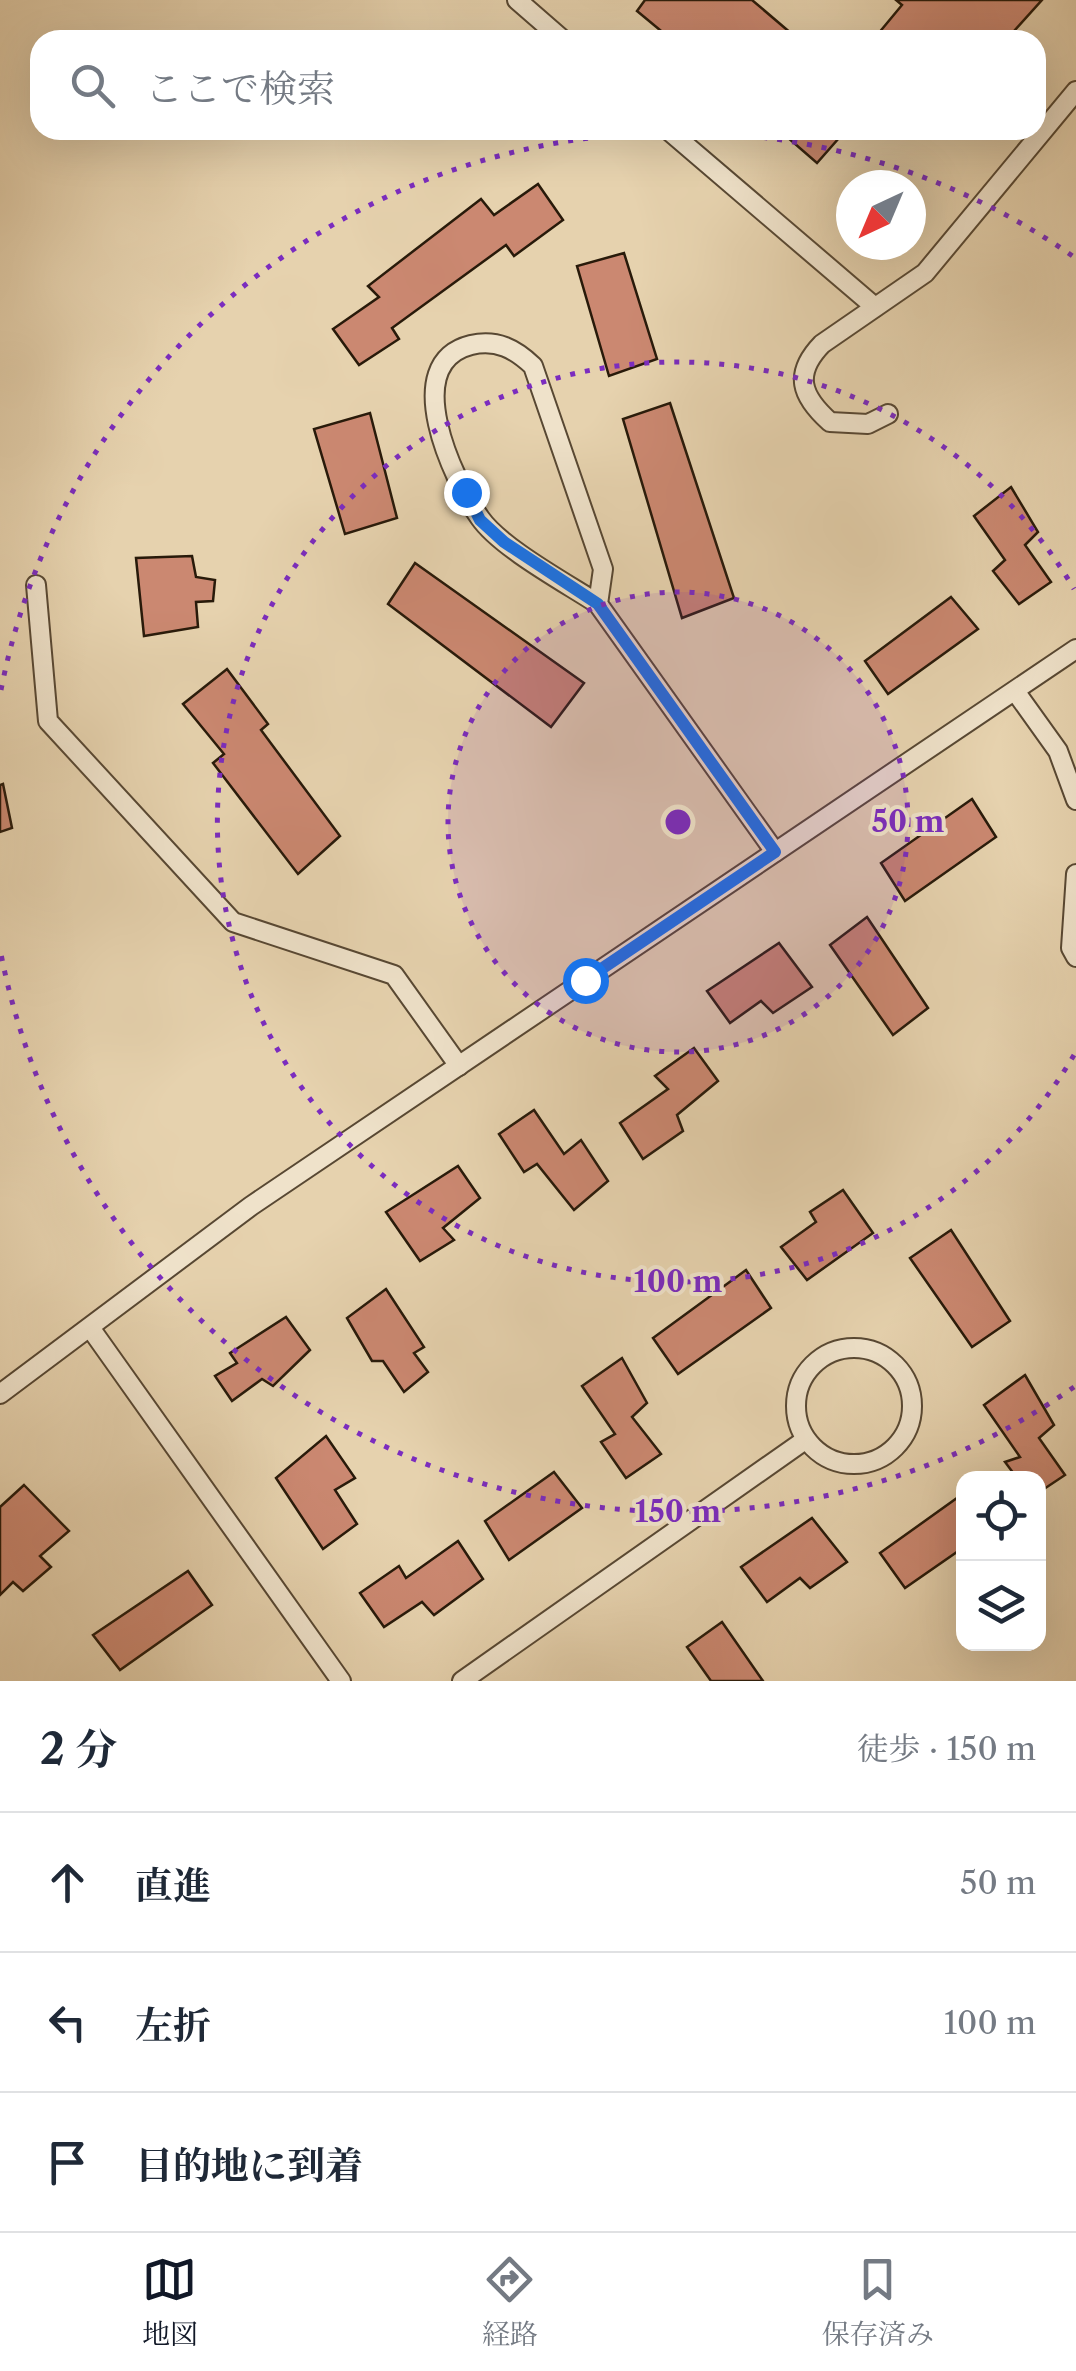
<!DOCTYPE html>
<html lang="ja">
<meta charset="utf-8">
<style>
:root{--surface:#fff;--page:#f6f6f7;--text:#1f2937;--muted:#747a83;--line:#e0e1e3;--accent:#111827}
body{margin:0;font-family:"Libre Caslon Text","Noto Serif JP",serif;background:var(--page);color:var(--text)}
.controls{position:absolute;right:30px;bottom:30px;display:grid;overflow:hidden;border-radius:20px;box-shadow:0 10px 40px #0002}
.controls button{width:90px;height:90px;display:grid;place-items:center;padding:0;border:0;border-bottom:2px solid var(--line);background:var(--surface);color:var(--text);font:50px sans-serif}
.compass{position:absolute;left:836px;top:170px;width:90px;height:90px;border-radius:50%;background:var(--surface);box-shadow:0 10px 40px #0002;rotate:224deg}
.stop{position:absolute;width:30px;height:30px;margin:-22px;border:8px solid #1a73e8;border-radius:50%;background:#fff}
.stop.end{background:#1a73e8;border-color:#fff;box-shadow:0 2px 10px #0008}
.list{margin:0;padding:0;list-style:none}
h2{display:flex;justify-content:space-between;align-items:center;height:130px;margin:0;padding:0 40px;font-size:42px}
h2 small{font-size:32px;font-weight:400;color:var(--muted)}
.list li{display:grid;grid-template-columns:65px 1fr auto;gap:30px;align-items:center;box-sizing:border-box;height:140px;padding:0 40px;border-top:2px solid var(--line)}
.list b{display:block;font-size:38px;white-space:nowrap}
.list em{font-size:32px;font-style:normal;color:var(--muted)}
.icon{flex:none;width:55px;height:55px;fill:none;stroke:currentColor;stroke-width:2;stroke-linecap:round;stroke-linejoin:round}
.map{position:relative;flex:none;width:1076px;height:1681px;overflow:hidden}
.search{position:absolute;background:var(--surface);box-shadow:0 10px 40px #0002;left:30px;right:30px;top:30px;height:110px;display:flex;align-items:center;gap:25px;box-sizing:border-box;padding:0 35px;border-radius:30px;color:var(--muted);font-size:38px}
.sheet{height:550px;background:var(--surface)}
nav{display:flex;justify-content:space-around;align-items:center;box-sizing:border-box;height:140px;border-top:2px solid var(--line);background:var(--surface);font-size:28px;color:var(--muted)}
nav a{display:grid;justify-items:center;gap:5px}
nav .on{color:var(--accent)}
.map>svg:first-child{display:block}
.building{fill:#cb8871;stroke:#281a0a;stroke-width:2.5}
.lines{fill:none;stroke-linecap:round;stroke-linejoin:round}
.lane-casing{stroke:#584833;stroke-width:22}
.lane{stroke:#efe2ca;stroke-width:18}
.route{stroke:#1a73e8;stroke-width:12}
.ring{fill:none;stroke:#7b2cbf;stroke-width:5;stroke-dasharray:5 10}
.centre{fill:#7b2cbf;stroke:#efe2ca;stroke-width:5}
.ring-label{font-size:30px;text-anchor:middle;font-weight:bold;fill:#7b2cbf;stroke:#efe2ca;stroke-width:8;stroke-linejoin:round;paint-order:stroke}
</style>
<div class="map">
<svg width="1076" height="1681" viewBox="0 0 1076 1681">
<rect width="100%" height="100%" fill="#e6d2ae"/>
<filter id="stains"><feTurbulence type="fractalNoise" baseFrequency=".002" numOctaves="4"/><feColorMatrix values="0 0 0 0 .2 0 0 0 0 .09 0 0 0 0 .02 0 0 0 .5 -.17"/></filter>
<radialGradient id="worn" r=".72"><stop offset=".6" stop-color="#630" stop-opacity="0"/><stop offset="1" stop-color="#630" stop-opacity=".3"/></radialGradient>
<!-- building -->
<g class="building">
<polygon points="645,0 752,0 799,40 672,40 637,11"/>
<polygon points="896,0 1042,0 1006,40 873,40 902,5"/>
<polygon points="779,130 846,130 817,163"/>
<polygon points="538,184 563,220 514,256 506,245 392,328 399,339 359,365 333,329 379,297 368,286 481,199 494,215"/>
<polygon points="624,253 657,359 609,376 577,266"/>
<polygon points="670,403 734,598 682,618 623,419"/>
<polygon points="370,413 397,518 345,534 314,429"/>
<polygon points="1011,487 1038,532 1025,545 1051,582 1019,604 993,571 1005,560 974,516"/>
<polygon points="192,556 196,577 215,580 213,601 196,602 198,627 144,636 136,558"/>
<polygon points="415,563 584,683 551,727 388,604"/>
<polygon points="951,597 978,629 888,694 865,661"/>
<polygon points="227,669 268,724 261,730 340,836 298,874 213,763 224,754 183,704"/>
<polygon points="3,784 12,828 0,832 0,785"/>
<polygon points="972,799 996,837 905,901 881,863"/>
<polygon points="867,917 928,1008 893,1035 830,945"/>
<polygon points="779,943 812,987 773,1013 761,1001 730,1023 707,991"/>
<polygon points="694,1048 718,1081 677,1115 683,1131 643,1159 620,1123 668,1089 655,1076"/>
<polygon points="534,1110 564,1154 581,1140 608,1181 574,1210 537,1164 524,1172 499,1134"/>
<polygon points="458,1166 480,1198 443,1228 454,1240 420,1261 386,1212"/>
<polygon points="843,1190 873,1233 807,1280 781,1247 816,1222 810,1212"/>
<polygon points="951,1230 1010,1321 972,1347 910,1258"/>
<polygon points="746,1270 771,1308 678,1374 653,1338"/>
<polygon points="386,1289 424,1347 414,1353 428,1372 404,1392 383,1361 372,1361 347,1318"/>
<polygon points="286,1317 310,1350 273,1386 262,1379 232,1401 215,1376 237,1363 230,1353"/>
<polygon points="622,1358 647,1403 632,1417 661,1454 626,1478 601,1442 615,1434 582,1386"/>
<polygon points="1025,1375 1054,1425 1039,1438 1065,1475 1038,1493 1038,1478 1017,1478 1005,1462 1020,1457 984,1405"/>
<polygon points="326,1436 355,1478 335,1490 357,1524 323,1549 276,1478"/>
<polygon points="554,1472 582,1508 509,1560 485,1521"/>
<polygon points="24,1485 69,1531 40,1556 51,1567 23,1591 13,1582 0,1595 0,1507"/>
<polygon points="964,1493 964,1547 905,1588 880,1553"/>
<polygon points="812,1518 847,1562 810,1588 800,1578 767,1602 741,1567"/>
<polygon points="458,1541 483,1579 434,1615 422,1602 384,1627 360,1593 399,1566 406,1578"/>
<polygon points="188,1571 212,1605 120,1670 93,1635"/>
<polygon points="722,1622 763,1681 711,1681 687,1647"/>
</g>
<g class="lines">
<!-- lane casing -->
<g class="lane-casing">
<g id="lane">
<polyline points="517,0 563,40"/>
<polyline points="668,130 875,307"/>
<path d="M888 414 868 424 830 422C801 396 793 374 822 344L925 273 1076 91"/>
<polyline points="36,585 48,721 233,922 394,975 459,1066"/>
<path d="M598 604C566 583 501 548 480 518 453 480 398 363 471 345 497 339 515 349 533 366L603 569 598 604 775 852"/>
<polyline points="1015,691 1058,751 1076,800"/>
<polyline points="1076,874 1071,948 1076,957"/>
<polyline points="91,1329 341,1681"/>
<circle cx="854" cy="1406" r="58"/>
<polyline points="0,1394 251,1206 1076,649"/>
<polyline points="462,1681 805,1440"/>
</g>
</g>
<!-- lane -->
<use href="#lane" class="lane"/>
</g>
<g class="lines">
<!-- route -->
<polyline class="route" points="466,492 480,520 504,542 598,604 775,852 585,980"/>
</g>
<!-- distance rings -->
<circle cx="678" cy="822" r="230" fill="#7b2cbf" fill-opacity=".12"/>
<g class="ring">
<circle cx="678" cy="822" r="230"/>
<path d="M1074 1055A460 460 0 1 1 1074 589"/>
<path d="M1074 1387A690 690 0 0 1 1 954M1 690A690 690 0 0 1 1074 257"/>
</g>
<circle cx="678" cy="822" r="15" class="centre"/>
<g class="ring-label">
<text x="908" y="832">50 m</text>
<text x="678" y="1292">100 m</text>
<text x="678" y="1522">150 m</text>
</g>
<rect width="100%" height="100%" filter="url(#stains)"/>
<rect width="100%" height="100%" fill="url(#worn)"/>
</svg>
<div class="controls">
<button><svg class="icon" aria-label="locate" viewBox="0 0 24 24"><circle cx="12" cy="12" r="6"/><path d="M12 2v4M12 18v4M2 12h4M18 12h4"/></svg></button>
<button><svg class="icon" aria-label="layers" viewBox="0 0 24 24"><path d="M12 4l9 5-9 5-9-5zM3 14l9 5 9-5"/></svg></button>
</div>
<svg class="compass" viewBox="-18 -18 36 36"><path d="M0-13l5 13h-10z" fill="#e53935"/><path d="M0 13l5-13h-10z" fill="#747a83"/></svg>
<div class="stop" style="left:585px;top:980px"></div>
<div class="stop end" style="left:466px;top:492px"></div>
<div class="search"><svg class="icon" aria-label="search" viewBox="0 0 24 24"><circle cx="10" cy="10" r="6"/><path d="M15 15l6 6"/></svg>ここで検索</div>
</div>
<section class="sheet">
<h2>2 分<small>徒歩 · 150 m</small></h2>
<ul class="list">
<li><svg class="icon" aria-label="ahead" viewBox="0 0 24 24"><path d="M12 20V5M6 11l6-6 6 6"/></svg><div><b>直進</b></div><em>50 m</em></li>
<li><svg class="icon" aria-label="left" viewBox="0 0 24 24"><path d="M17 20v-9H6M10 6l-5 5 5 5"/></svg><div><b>左折</b></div><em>100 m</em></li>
<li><svg class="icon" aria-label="arrive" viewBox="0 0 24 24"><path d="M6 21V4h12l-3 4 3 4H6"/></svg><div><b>目的地に到着</b></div></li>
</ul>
</section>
<nav>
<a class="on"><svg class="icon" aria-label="map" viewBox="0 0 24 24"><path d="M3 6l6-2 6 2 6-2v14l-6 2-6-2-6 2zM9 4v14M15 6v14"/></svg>地図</a>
<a><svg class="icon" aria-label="directions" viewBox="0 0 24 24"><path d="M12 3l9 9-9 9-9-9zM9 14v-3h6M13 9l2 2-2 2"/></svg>経路</a>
<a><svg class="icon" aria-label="saved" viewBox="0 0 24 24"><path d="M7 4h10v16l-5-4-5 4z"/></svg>保存済み</a>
</nav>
